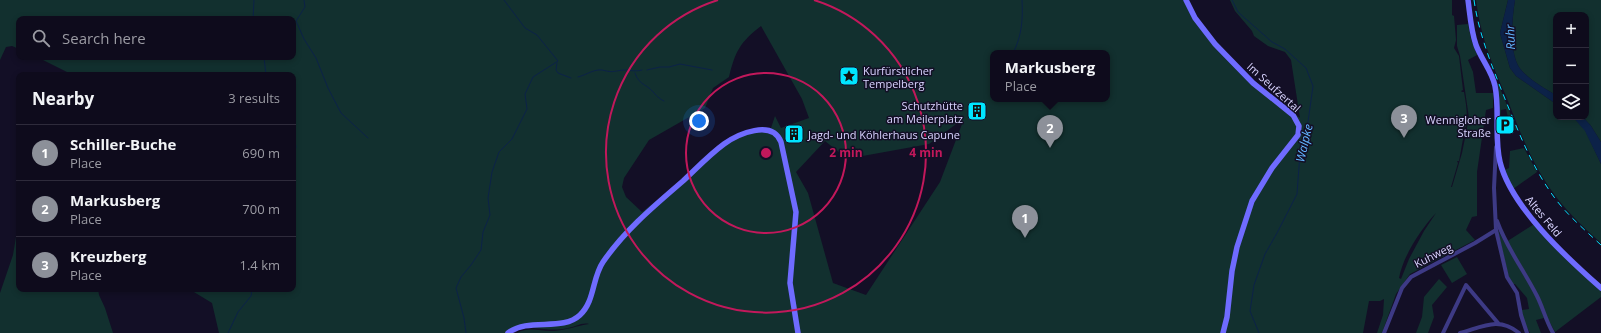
<!DOCTYPE html>
<meta charset="utf-8">
<style>
:root{--surface:#0e0b1c;--page:#171425;--text:#f1f3f6;--muted:#9b9ba3;--line:#2e2b3b;--accent:#8c9099}
body{margin:0;font-family:"Open Sans",sans-serif;background:var(--page);color:var(--text)}
.controls{position:absolute;right:12px;top:12px;display:grid;overflow:hidden;border-radius:8px;box-shadow:0 2px 6px #0003}
.controls button{width:36px;height:36px;display:grid;place-items:center;padding:0;border:0;border-bottom:1px solid var(--line);background:var(--surface);color:var(--text);font:20px sans-serif}
.you{position:absolute;left:699px;top:121px;width:14px;height:14px;margin:-10px;border:3px solid #fff;border-radius:50%;background:#1a73e8;box-shadow:0 0 0 6px #1a73e833}
.badge{display:grid;place-items:center;width:26px;height:26px;border-radius:50%;background:var(--accent);color:#fff;font-size:13px;font-weight:700}
.pin{position:absolute;translate:-50% -33px;filter:drop-shadow(0 1px 2px #0008)}
.pin::after{content:'';position:absolute;top:21px;width:14px;height:12px;background:inherit;clip-path:polygon(0 0,100% 0,50% 100%)}
.popup{position:absolute;left:990px;top:50px;width:120px;height:52px;box-sizing:border-box;display:grid;place-content:center;border-radius:8px;background:var(--surface);filter:drop-shadow(0 1px 3px #0005);font-size:13px;white-space:nowrap;color:var(--muted)}
.popup b{font-size:15px;color:var(--text)}
.popup::after{content:'';position:absolute;left:50%;top:100%;margin-left:-8px;border:8px solid transparent;border-top-color:var(--surface)}
.list{margin:0;padding:0;list-style:none}
h2{display:flex;justify-content:space-between;align-items:center;height:52px;margin:0;padding:0 16px;font-size:17px}
h2 small{font-size:13px;font-weight:400;color:var(--muted)}
.list li{display:grid;grid-template-columns:26px 1fr auto;gap:12px;align-items:center;box-sizing:border-box;height:56px;padding:0 16px;border-top:1px solid var(--line)}
.list b{display:block;font-size:15px;white-space:nowrap}
.list p{margin:0;font-size:13px;white-space:nowrap;color:var(--muted)}
.list em{font-size:13px;font-style:normal;color:var(--muted)}
.icon{flex:none;width:22px;height:22px;fill:none;stroke:currentColor;stroke-width:2;stroke-linecap:round;stroke-linejoin:round}
.map{position:relative;flex:none;width:1601px;height:333px;overflow:hidden}
.search{position:absolute;background:var(--surface);box-shadow:0 2px 6px #0003;left:16px;top:16px;width:280px;height:44px;display:flex;align-items:center;gap:10px;box-sizing:border-box;padding:0 14px;border-radius:8px;color:var(--muted);font-size:15px}
.panel{position:absolute;background:var(--surface);box-shadow:0 2px 6px #0003;left:16px;top:72px;width:280px;height:220px;border-radius:8px}
.map>svg:first-child{display:block}
.green{fill:#12302f;fill-rule:evenodd}
.water{fill:#0c2248}
.lines{fill:none;stroke-linecap:round;stroke-linejoin:round}
.stream{stroke:#0c2248;stroke-width:1}
.street{stroke:#3d3a85;stroke-width:4}
.secondary{stroke:#6f6bff;stroke-width:5.5}
.rail{stroke:#00e5ff;stroke-width:1;stroke-dasharray:6 5;stroke-linecap:butt}
.ring{fill:none;stroke:#c2185b;stroke-width:2}
.labels{text-anchor:middle;dominant-baseline:central;stroke-width:3;stroke-linejoin:round;paint-order:stroke}
.poi-label{font-size:11px;fill:#d9d4ff;stroke:#130f26;text-anchor:start}
.street-label{font-size:11px;fill:#d9d4ff;stroke:#130f26}
.water-label{font-size:12px;font-style:italic;fill:#62b6ff;stroke:#130f26}
.centre{fill:#c2185b;stroke:#130f26;stroke-width:2}
.ring-label{font-size:12px;text-anchor:middle;font-weight:bold;fill:#c2185b;stroke:#130f26;stroke-width:3;stroke-linejoin:round;paint-order:stroke}
</style>
<div class="map">
<svg width="1601" height="333" viewBox="0 0 1601 333">
<rect width="100%" height="100%" fill="#130f26"/>
<!-- green -->
<g class="green">
<path d="M0 0H1189L1197 17 1216 41 1253 81 1300 118 1291 60 1285 52 1268 46 1254 36 1252 31 1235 11 1230 0H1452V15L1454 16 1456 40 1454 48 1459 56 1463 90 1461 91 1462 92H1464C1466 103 1468 115 1466 127H1464L1465 128 1459 161H1457L1458 163 1451 187H1452L1462 153 1469 118 1460 56 1457 46V25L1468 24 1471 39 1477 55 1468 60 1473 72 1476 93H1493V108L1486 110 1477 172V216L1472 217 1466 230 1475 240 1410 274 1396 294 1382 333H1377L1383 315 1384 299 1380 301H1369L1363 333H517C530 326 541 332 554 331 566 330 577 326 589 324 582 322 575 327 568 328 556 331 545 329 533 328 525 327 516 330 508 333H219L212 303 189 289H293V75H73L37 57H293V19H19V49L12 46 6 47 0 60ZM761 26 802 99 809 118 781 128 775 116 771 128 753 130 724 141 681 181 642 212 626 197 622 187 624 178 649 140 705 108 713 88 729 77C735 52 740 42 761 26ZM993 53H1107V99H993ZM959 122 962 124 940 182 866 295 833 283 808 193 796 172 825 141 840 153 857 157 929 144ZM1436 213 1424 231 1409 259 1401 279 1399 278C1403 256 1421 229 1436 213Z"/>
<path d="M1476 0H1508L1500 33 1510 68 1516 76 1556 104V117H1573L1585 130 1601 164V243C1582 226 1563 208 1549 187 1530 159 1518 127 1506 96 1492 65 1480 34 1476 0Z"/>
<path d="M1515 0H1601V142L1591 126 1583 117H1586V15H1556V95C1545 89 1532 81 1523 72 1508 58 1512 19 1515 0Z"/>
<polygon points="1496,83 1498,83 1517,130 1511,130 1506,109 1501,110 1500,120"/>
<polygon points="1524,148 1537,172 1513,189 1505,170 1509,168 1510,151"/>
<polygon points="19,219 19,289 98,289 99,295 105,308 113,333 0,333 0,293 13,255"/>
<polygon points="1536,223 1576,268 1601,291 1601,297 1555,332 1506,242"/>
<polygon points="1497,228 1502,238 1535,294 1544,318 1536,320 1541,333 1530,333 1525,324 1521,310 1529,309 1527,298 1515,284 1513,284 1509,278"/>
<polygon points="1457,257 1467,274 1452,283 1441,265"/>
<polygon points="1439,279 1447,287 1432,305 1434,317 1428,333 1416,333 1422,317 1424,297"/>
</g>
<!-- water -->
<g class="water">
<path d="M1508 0H1515C1512 19 1508 58 1523 72 1532 81 1545 89 1556 95V104L1516 76 1510 68 1500 33Z"/>
<polygon points="1573,117 1583,117 1591,126 1601,142 1601,164 1585,131"/>
</g>
<g class="lines">
<!-- stream -->
<g class="stream">
<polyline points="304,0 305,7 296,21 304,39 316,58 328,88 341,113 368,138"/>
<polyline points="1232,0 1238,12 1272,42 1285,49 1306,68 1313,86 1308,122 1309,134 1300,153 1297,194 1277,233 1265,254 1254,285 1250,311 1259,333"/>
<polyline points="253,19 254,0"/>
<path d="M1013 53C1022 36 1023 19 1022 0"/>
<polyline points="264,57 266,75"/>
<polyline points="557,63 556,70 558,73 571,78"/>
<polyline points="647,70 660,67 669,67 680,64 712,70"/>
<path d="M635 73C638 82 642 83 649 88 654 92 657 98 664 101"/>
<path d="M578 77C586 75 594 69 602 70 614 73 613 71 624 70 630 70 635 72 642 70"/>
<polyline points="293,140 296,146 293,163"/>
<polyline points="228,333 238,312 251,296 252,289"/>
<polyline points="466,333 464,318 456,288 461,277 471,265 481,250 483,232 490,215 488,198 492,172 499,152 512,139 527,109 525,94 533,77 558,61 537,35 525,28 504,0"/>
</g>
<!-- street -->
<g class="street">
<polyline points="1496,147 1494,188 1496,230 1507,277 1517,293 1521,315 1527,333"/>
<path d="M1497 221C1507 249 1524 270 1537 296 1543 308 1546 321 1553 333"/>
<polyline points="1384,333 1402,288 1411,277 1475,243 1496,230"/>
<polyline points="1443,333 1466,285 1498,323"/>
<path d="M1460 333C1482 327 1499 316 1519 333"/>
</g>
<!-- secondary -->
<g class="secondary">
<polyline points="1186,0 1195,18 1215,44 1253,83 1293,115 1299,126 1298,135 1272,168 1252,201 1237,247 1232,271 1227,317 1223,333"/>
<path d="M1468 0C1470 15 1471 31 1476 45 1481 59 1492 71 1495 86 1500 111 1494 137 1500 162 1511 207 1567 258 1601 288"/>
<path d="M508 333C529 317 562 332 580 315 595 301 592 278 603 262 625 230 654 206 683 181 697 168 709 155 724 144 738 134 772 119 781 142L796 212 790 283 798 333"/>
</g>
<!-- rail -->
<path class="rail" d="M1474 0C1479 35 1492 66 1505 99 1519 133 1532 167 1554 197 1567 215 1585 230 1601 245"/>
</g>
<!-- distance rings -->
<g class="ring">
<circle cx="766" cy="153" r="80"/>
<path d="M814 0A160 160 0 1 1 718 0"/>
</g>
<!-- icons -->
<defs>
<g id="sight-square" transform="scale(1)"><rect x="-9" y="-9" width="18" height="18" rx="4" fill="#00e5ff" stroke="#130f26"/><path d="M0-6L1.8-2.2L6-1.7L2.9 1.2L3.7 5.4L0 3.3L-3.7 5.4L-2.9 1.2L-6-1.7L-1.8-2.2Z" fill="#111"/></g>
<g id="building-square" transform="scale(1)"><rect x="-9" y="-9" width="18" height="18" rx="4" fill="#00e5ff" stroke="#130f26"/><path d="M-4-6H4V6H1V3H-1V6H-4ZM-2.5-4.3h1.7v1.8h-1.7ZM.8-4.3h1.7v1.8H.8ZM-2.5-1h1.7V.8h-1.7ZM.8-1h1.7V.8H.8Z" fill="#111"/></g>
<g id="parking-square" transform="scale(1)"><rect x="-9" y="-9" width="18" height="18" rx="4" fill="#00e5ff" stroke="#130f26"/><path d="M-3.5-5.5H1a3.5 3.5 0 0 1 0 7H-1V5.5H-3.5ZM-1-3.4V-.6H.8a1.4 1.4 0 0 0 0-2.8Z" fill="#111"/></g>
</defs>
<g fill-rule="evenodd">
<use href="#sight-square" x="849" y="76"/>
<use href="#building-square" x="977" y="111"/>
<use href="#parking-square" x="1505" y="125"/>
<use href="#building-square" x="794" y="134"/>
</g>
<g class="labels">
<!-- poi labels -->
<g class="poi-label">
<text x="863" y="70">Kurfürstlicher<tspan x="863" dy="13">Tempelberg</tspan></text>
<text x="963" y="105" text-anchor="end">Schutzhütte<tspan x="963" dy="13">am Meilerplatz</tspan></text>
<text x="1491" y="119" text-anchor="end">Wennigloher<tspan x="1491" dy="13">Straße</tspan></text>
<text x="808" y="134">Jagd- und Köhlerhaus Capune</text>
</g>
<!-- street labels -->
<g class="street-label">
<text transform="translate(1274 87) rotate(42)">Im Seufzertal</text>
<text transform="translate(1544 216) rotate(50)">Altes Feld</text>
<text transform="translate(1433 255) rotate(-27)">Kuhweg</text>
</g>
<!-- water labels -->
<g class="water-label">
<text transform="translate(1510 37) rotate(-92)">Ruhr</text>
<text transform="translate(1304 143) rotate(-77)">Walpke</text>
</g>
</g>
<circle cx="766" cy="153" r="6" class="centre"/>
<g class="ring-label">
<text x="846" y="157">2 min</text>
<text x="926" y="157">4 min</text>
</g>
</svg>
<div class="controls">
<button>+</button>
<button>−</button>
<button><svg class="icon" aria-label="layers" viewBox="0 0 24 24"><path d="M12 4l9 5-9 5-9-5zM3 14l9 5 9-5"/></svg></button>
</div>
<div class="you"></div>
<div class="pin badge" style="left:1025px;top:238px">1</div>
<div class="pin badge" style="left:1050px;top:148px">2</div>
<div class="popup"><b>Markusberg</b>Place</div>
<div class="pin badge" style="left:1404px;top:138px">3</div>
<div class="search"><svg class="icon" aria-label="search" viewBox="0 0 24 24"><circle cx="10" cy="10" r="6"/><path d="M15 15l6 6"/></svg>Search here</div>
<section class="panel">
<h2>Nearby<small>3 results</small></h2>
<ul class="list">
<li><span class="badge">1</span><div><b>Schiller-Buche</b><p>Place</p></div><em>690 m</em></li>
<li><span class="badge">2</span><div><b>Markusberg</b><p>Place</p></div><em>700 m</em></li>
<li><span class="badge">3</span><div><b>Kreuzberg</b><p>Place</p></div><em>1.4 km</em></li>
</ul>
</section>
</div>
